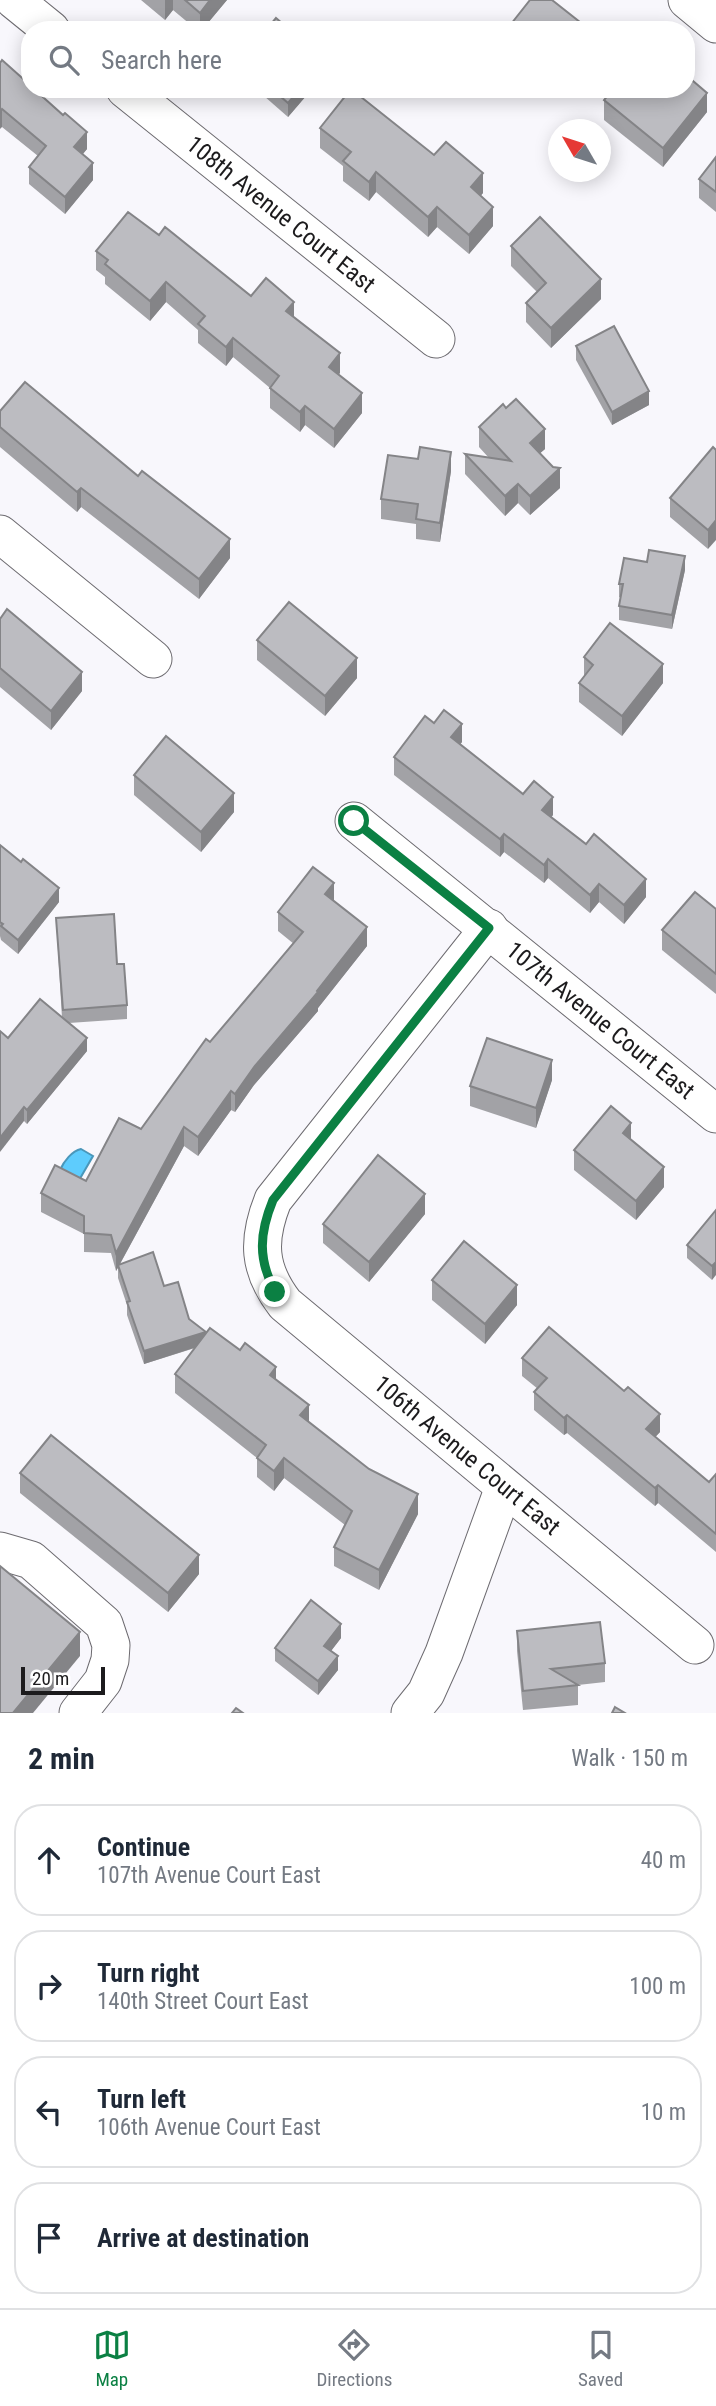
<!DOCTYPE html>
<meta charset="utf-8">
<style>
:root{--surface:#fff;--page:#f6f6f7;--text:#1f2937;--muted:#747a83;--line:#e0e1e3;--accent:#0b8043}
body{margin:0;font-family:"Roboto Condensed",sans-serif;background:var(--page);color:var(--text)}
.compass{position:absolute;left:548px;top:119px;width:63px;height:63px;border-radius:50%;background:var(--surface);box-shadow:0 4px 18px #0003;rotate:309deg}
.scale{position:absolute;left:21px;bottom:18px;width:84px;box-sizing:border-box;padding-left:7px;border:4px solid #1c1b1d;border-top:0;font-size:19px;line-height:24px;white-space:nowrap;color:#1c1b1d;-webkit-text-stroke:5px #fff;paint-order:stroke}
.stop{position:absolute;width:21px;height:21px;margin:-16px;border:5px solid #0b8043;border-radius:50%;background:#fff}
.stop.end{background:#0b8043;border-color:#fff;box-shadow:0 2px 7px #0008}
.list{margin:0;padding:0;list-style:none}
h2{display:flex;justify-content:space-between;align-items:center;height:91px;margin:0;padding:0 28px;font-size:30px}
h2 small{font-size:23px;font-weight:400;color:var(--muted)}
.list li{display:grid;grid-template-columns:46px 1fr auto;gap:21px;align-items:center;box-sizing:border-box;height:112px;margin:0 14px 14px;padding:0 14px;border:2px solid var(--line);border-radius:28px}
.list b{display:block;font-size:26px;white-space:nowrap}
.list p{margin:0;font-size:23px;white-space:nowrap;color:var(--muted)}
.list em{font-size:23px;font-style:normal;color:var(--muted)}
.icon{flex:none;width:38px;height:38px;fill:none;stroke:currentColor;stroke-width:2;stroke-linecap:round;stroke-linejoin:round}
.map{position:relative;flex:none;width:716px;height:1713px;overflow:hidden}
.search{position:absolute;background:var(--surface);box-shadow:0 4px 18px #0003;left:21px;right:21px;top:21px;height:77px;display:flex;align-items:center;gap:18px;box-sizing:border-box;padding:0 24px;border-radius:28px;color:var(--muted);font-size:26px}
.sheet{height:595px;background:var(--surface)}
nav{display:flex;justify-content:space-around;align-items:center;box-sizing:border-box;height:98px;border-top:2px solid var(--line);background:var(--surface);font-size:19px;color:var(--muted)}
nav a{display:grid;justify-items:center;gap:4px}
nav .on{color:var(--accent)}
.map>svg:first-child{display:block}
.water{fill:#5eccfd;stroke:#4a97ba;stroke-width:2}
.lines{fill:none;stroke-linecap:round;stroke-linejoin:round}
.minor-casing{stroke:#6d6b70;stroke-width:39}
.minor{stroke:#fff;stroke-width:37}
.wall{fill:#a2a2a6}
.shaded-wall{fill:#848487}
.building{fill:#bcbcc1;stroke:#848487;stroke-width:2}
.route{stroke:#0b8043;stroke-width:9}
.labels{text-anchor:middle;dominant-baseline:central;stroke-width:6;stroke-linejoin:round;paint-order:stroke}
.street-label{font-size:24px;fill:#1c1b1d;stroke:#fff}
</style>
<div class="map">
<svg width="716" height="1713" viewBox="0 0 716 1713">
<rect width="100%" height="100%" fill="#f8f7fc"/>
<!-- water -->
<path class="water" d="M81 1149 93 1156 71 1194 60 1170C64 1161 72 1151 81 1149Z"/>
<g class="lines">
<!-- minor casing -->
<g class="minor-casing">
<g id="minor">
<polyline points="14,0 51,30"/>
<polyline points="687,0 716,24"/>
<path id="s1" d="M125 89 436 339"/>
<polyline points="0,534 153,659"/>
<path id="s2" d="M354 821 716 1114"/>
<path id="s3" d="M489 928 273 1200C257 1240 258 1269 285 1304L695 1645"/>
<polyline points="0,1551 31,1560 104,1624 111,1645 110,1660 103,1681 78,1713"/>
<polyline points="410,1713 426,1693 444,1653 504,1487"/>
</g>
</g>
<!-- minor -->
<use href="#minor" class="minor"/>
</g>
<!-- wall -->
<g class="wall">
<polygon points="141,0 227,0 202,30 197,30 173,10 165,20"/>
<polygon points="0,63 87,149 83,154 93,180 65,214 29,184 29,167 38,156 2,127"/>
<polygon points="264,89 312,89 288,117 264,96"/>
<polygon points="604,100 707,112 663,167 604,120"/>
<polygon points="320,128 434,155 483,193 480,196 493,226 469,254 437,227 428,237 376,192 369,201 343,181 343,166 320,148"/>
<polygon points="716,157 716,212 699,198 699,179"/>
<polygon points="159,235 251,296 294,318 340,373 338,374 362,413 334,448 305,425 300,432 270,408 270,388 233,357 226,366 198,343 198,330 166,302 150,321 105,284 105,277 96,270 96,251"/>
<polygon points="511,246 601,299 551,348 526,322 526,303 537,292 511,266"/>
<polygon points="576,346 649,405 612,425 576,360"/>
<polygon points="0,411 230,558 199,599 81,507 77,512 0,447"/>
<polygon points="479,427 545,449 540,453 560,488 530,515 518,503 505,516 465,474 465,454 489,458 479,447"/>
<polygon points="713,447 708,549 670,517 670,498"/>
<polygon points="451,471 440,542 416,539 416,524 381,519 381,499"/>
<polygon points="685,570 672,629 619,620 619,606 621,598 619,597 619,584"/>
<polygon points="0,619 82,691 51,730 0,687"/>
<polygon points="257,640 357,678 325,716 257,660"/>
<polygon points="584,657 663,683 622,736 579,702 579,683 584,677"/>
<polygon points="434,723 462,742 460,744 523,794 553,815 551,817 646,897 624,924 599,902 590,913 548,878 544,883 504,852 500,857 394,775 394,757"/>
<polygon points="134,775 234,812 201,852 134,795"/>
<polygon points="0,845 59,902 18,954 1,940 0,936"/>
<polygon points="334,902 367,946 318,1008 318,1011 254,1085 235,1112 231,1110 198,1156 184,1146 120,1264 164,1286 189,1319 206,1333 276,1380 309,1422 418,1514 379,1590 334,1566 334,1547 345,1525 284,1478 274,1491 257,1477 257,1458 175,1393 175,1374 195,1348 144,1364 127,1315 127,1305 118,1278 118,1268 116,1271 111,1253 84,1252 84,1234 41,1212 41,1193 86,1181 141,1129 210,1042 294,944 278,931 278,912"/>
<polygon points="716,909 716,994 662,950 662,930"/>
<polygon points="56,918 117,964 127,1005 127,1019 69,1023 87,1051 27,1124 24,1121 8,1038 62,1018"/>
<polygon points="552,1080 536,1128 470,1106 470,1086"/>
<polygon points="631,1140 664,1187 636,1220 574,1170 574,1150"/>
<polygon points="716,1210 712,1280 687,1258 687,1245"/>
<polygon points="425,1214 369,1282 323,1243 323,1224"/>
<polygon points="432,1280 517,1305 485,1344 432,1300"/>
<polygon points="522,1358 660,1432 655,1437 709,1482 716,1474 716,1552 658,1503 655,1506 567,1433 564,1435 534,1410 534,1392 538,1389 522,1376"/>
<polygon points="20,1473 199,1574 168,1612 20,1493"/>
<polygon points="517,1631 605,1663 605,1682 578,1685 578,1705 523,1710 517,1651"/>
<polygon points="341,1638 331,1651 338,1670 318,1695 275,1661 275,1648"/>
</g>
<!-- shaded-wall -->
<g class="shaded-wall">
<polygon points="165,0 173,0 173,10 165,20"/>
<polygon points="210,0 227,0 202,30 200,30 200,13"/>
<polygon points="300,89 312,89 288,117 288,103"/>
<polygon points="707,93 707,112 663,167 663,148"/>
<polygon points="2,109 2,127 0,129 0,112"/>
<polygon points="87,132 87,149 74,164 74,147"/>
<polygon points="93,163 93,180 65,214 65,197"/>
<polygon points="376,172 376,192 369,201 369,182"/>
<polygon points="483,173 483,193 471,207 471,187"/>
<polygon points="437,207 437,227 428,237 428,217"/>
<polygon points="493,207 493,226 469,254 469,235"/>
<polygon points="601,279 601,299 551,348 551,328"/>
<polygon points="166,282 166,302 150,321 150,301"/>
<polygon points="294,302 294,322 286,311"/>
<polygon points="233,338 233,357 226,366 226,347"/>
<polygon points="340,353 340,373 329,386 329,367"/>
<polygon points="649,391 649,405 612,425 612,412"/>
<polygon points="362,393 362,413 334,448 334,429"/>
<polygon points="305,406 305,425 300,432 300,412"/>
<polygon points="545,429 545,449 530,462 530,443"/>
<polygon points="451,452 451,471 440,542 440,523"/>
<polygon points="560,468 560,488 530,515 530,496"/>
<polygon points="518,484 518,503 505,516 505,496"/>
<polygon points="81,488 81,507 77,512 77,492"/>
<polygon points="716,520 716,540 708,549 708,530"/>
<polygon points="230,539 230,558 199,599 199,579"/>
<polygon points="685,556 685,570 672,629 672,615"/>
<polygon points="357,658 357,678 325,716 325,696"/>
<polygon points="663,664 663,683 622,736 622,716"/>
<polygon points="82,672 82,691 51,730 51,711"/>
<polygon points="462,724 462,742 451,756 451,737"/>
<polygon points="234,793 234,812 201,852 201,832"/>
<polygon points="553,797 553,815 542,828 542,810"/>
<polygon points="504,834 504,852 500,857 500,839"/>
<polygon points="548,859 548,878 544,883 544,865"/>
<polygon points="646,879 646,897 624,924 624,905"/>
<polygon points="334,883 334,902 325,894"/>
<polygon points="599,884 599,902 590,913 590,895"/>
<polygon points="59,888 59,902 18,954 18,940"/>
<polygon points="367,927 367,946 318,1008 318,1011 254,1085 235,1112 235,1094 254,1067"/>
<polygon points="87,1038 87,1051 27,1124 27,1110"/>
<polygon points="552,1060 552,1080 536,1128 536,1108"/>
<polygon points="231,1091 231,1110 198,1156 198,1137"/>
<polygon points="24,1107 24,1121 0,1152 0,1138"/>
<polygon points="631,1123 631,1143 623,1133"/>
<polygon points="184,1127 184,1146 116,1271 116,1253"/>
<polygon points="664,1167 664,1187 636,1220 636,1201"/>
<polygon points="425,1194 425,1214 369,1282 369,1262"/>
<polygon points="716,1262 716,1275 712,1280 712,1266"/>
<polygon points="517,1285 517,1305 485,1344 485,1324"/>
<polygon points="206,1332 206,1344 144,1364 144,1351"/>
<polygon points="276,1367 276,1386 270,1375"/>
<polygon points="309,1405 309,1424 300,1415"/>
<polygon points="660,1414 660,1432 646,1447 646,1429"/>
<polygon points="567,1415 567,1433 564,1435 564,1418"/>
<polygon points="284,1458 284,1478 274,1491 274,1471"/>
<polygon points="658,1485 658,1503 655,1506 655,1488"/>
<polygon points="418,1494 418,1514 379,1590 379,1570"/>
<polygon points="199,1555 199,1574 168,1612 168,1593"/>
<polygon points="341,1624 341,1638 324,1660 324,1646"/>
<polygon points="80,1632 80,1656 33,1713 13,1713"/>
<polygon points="338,1656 338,1670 318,1695 318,1681"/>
</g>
<!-- building -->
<g class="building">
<polygon points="185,0 210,0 200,13"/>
<polygon points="530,0 552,0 590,30 518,30 511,24"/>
<polygon points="276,18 290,30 266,30"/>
<polygon points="2,60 30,85 30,89 34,89 63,115 65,113 87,132 74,147 93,163 65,197 29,167 46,146 2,109 0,112 0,63"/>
<polygon points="686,75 707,93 663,148 604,100 613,89 686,89"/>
<polygon points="272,89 300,89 288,103"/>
<polygon points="351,89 434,155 446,142 483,173 471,187 493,207 469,235 437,207 428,217 376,172 369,182 343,161 351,152 320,128"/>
<polygon points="716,157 716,192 699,179"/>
<polygon points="128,212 159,235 165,227 251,296 266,278 294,302 286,311 340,353 329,367 362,393 334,429 305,406 300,412 270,388 279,376 233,338 226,347 198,324 205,316 166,282 150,301 105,264 108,260 96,251"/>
<polygon points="540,217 601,279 551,328 526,303 546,283 511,246"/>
<polygon points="614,326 649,391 612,412 576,346"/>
<polygon points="25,382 138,476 142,471 230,539 199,579 81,488 77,492 0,427 0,411"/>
<polygon points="516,399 545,429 530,443 553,467 560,468 530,496 518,484 505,496 465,454 511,461 479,427 503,404 506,408"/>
<polygon points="420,447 451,452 440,523 416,519 418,504 381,499 388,455 418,459"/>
<polygon points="713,447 716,450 716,520 708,530 670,498"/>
<polygon points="649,550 685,556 672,615 619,606 623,584 619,584 624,558 647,562"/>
<polygon points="289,602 357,658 325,696 257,640"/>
<polygon points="7,609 82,672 51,711 0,668 0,619"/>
<polygon points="610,623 663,664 622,716 579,683 593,665 584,657"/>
<polygon points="444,710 462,724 451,737 523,794 534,781 553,797 542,810 586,844 594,834 646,879 624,905 599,884 590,895 548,859 544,865 504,834 500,839 394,757 425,716 434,723"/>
<polygon points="166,736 234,793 201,832 134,775"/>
<polygon points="0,845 21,862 23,859 59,888 18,940 1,926 3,924 0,922"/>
<polygon points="313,867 334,883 325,894 367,927 317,991 318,992 254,1067 235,1094 231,1091 198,1137 184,1127 116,1253 111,1235 84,1233 84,1216 41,1193 55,1165 86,1181 119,1118 141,1129 206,1039 210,1042 303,932 278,912"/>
<polygon points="695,892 716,909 716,974 662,930"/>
<polygon points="114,914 117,964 124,964 127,1005 63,1010 56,918"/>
<polygon points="40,999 87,1038 27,1110 24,1107 0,1138 0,1031 8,1038"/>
<polygon points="487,1038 552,1060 536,1108 470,1086"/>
<polygon points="611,1106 631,1123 623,1133 664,1167 636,1201 574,1150"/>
<polygon points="378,1155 425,1194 369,1262 323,1224"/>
<polygon points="716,1210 716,1262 712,1266 687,1245"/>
<polygon points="464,1241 517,1285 485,1324 432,1280"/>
<polygon points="153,1252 164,1286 178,1282 189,1319 206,1332 144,1351 127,1302 130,1301 118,1265"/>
<polygon points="549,1327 624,1391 628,1387 660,1414 646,1429 709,1482 716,1474 716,1534 658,1485 655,1488 567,1415 564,1418 534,1392 547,1378 522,1358"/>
<polygon points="210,1328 240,1350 245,1343 276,1367 270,1375 309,1405 300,1415 369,1469 418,1494 379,1570 334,1547 352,1511 284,1458 274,1471 257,1458 266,1445 175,1374"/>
<polygon points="51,1435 199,1555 168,1593 20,1473"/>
<polygon points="0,1566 80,1632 13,1713 0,1713"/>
<polygon points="311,1600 341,1624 324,1646 338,1656 318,1681 275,1648"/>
<polygon points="600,1622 605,1663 551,1669 578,1685 523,1691 517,1631"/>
<polygon points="615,1707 625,1713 612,1713"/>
<polygon points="236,1708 243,1713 232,1713"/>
</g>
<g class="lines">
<!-- route -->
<path class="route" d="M275 1292C258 1259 259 1234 273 1200L489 928 354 821"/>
</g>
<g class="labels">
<!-- street labels -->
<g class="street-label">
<text stroke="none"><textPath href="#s1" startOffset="200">108th Avenue Court East</textPath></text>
<text stroke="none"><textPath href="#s2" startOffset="317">107th Avenue Court East</textPath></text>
<text stroke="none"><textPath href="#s3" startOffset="695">106th Avenue Court East</textPath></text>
</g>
</g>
</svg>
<svg class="compass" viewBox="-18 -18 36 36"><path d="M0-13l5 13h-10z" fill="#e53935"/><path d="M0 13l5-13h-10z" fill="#747a83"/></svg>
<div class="scale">20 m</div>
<div class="stop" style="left:354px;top:821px"></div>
<div class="stop end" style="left:275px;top:1292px"></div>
<div class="search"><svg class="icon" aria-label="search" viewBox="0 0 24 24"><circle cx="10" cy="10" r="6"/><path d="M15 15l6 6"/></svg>Search here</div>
</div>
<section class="sheet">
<h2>2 min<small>Walk · 150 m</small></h2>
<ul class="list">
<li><svg class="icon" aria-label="ahead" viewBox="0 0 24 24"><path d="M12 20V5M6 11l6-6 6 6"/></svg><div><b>Continue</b><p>107th Avenue Court East</p></div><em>40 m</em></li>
<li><svg class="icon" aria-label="right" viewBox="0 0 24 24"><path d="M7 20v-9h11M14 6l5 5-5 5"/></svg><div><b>Turn right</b><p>140th Street Court East</p></div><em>100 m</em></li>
<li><svg class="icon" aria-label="left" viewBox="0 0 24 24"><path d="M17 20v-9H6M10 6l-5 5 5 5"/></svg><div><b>Turn left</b><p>106th Avenue Court East</p></div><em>10 m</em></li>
<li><svg class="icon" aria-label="arrive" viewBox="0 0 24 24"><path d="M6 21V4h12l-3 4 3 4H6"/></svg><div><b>Arrive at destination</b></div></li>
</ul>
</section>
<nav>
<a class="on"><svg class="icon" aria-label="map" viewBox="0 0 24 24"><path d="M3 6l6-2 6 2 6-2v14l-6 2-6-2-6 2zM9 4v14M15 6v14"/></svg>Map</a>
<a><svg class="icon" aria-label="directions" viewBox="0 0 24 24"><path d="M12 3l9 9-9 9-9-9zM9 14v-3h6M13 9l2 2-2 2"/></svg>Directions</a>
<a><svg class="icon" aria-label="saved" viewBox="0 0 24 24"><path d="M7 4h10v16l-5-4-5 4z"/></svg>Saved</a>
</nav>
